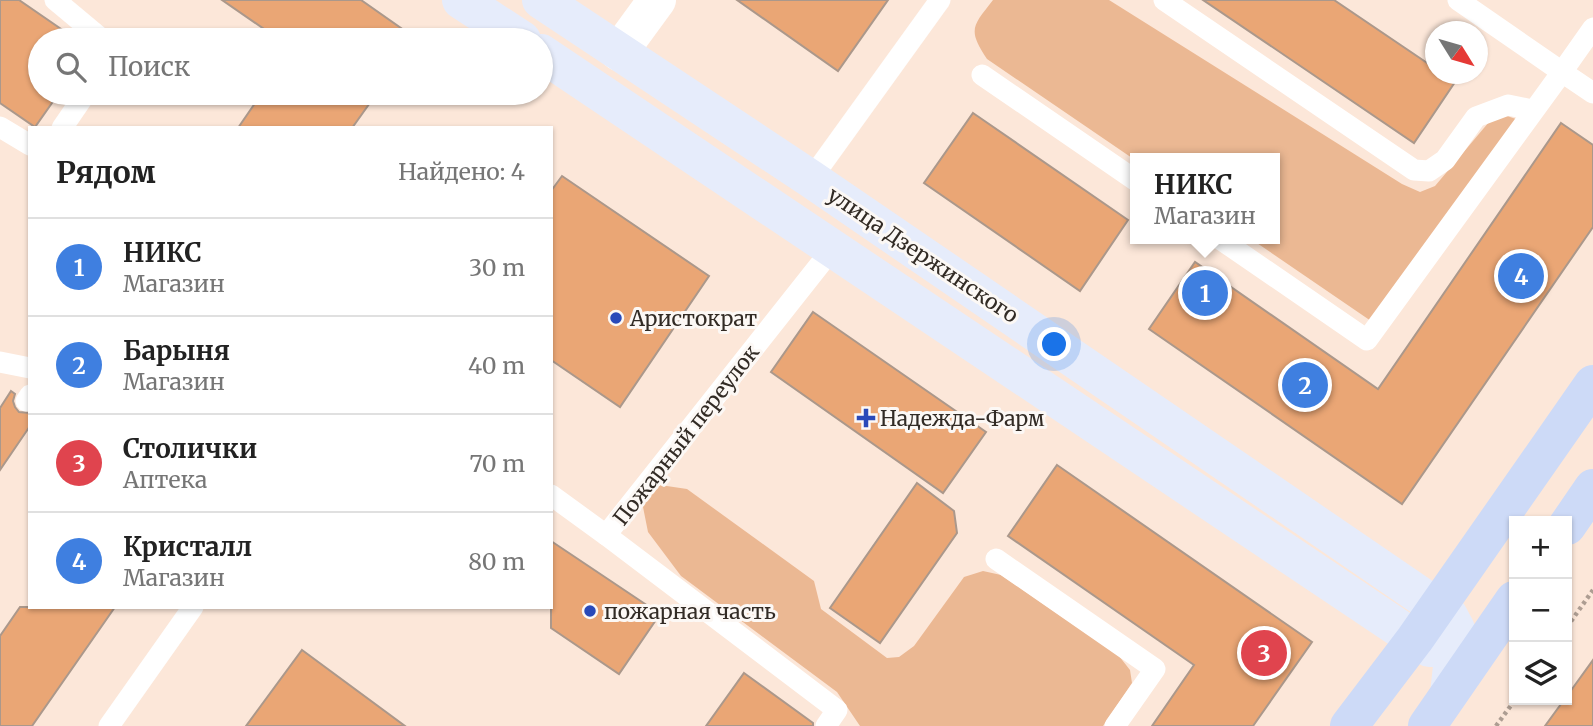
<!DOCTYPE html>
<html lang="ru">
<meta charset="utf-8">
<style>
:root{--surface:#fff;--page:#f2f2f2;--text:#222;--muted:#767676;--line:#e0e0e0;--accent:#0b8043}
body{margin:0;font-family:Merriweather,serif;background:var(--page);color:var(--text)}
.controls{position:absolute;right:21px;bottom:21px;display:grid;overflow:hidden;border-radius:0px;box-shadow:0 2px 5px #0004}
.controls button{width:63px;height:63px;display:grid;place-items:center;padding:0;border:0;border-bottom:2px solid var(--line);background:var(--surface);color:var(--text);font:35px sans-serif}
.compass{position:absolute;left:1425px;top:21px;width:63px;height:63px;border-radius:50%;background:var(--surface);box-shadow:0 2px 5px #0004;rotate:127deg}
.you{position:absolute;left:1055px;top:345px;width:24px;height:24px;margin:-18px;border:5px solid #fff;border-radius:50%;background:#1a73e8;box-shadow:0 0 0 10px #1a73e833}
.badge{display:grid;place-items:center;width:46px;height:46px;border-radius:50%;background:var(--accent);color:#fff;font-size:23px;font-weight:700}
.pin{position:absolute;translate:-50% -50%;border:4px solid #fff;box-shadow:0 2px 7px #0006}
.popup{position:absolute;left:1130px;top:153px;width:150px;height:91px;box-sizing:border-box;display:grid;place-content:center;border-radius:0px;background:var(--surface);filter:drop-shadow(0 2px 5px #0005);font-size:23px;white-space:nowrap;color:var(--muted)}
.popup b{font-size:26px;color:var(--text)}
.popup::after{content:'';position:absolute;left:50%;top:100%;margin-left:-14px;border:14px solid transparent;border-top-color:var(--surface)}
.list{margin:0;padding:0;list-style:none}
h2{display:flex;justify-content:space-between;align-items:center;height:91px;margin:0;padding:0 28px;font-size:30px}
h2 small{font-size:23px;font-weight:400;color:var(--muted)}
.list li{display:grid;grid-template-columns:46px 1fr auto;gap:21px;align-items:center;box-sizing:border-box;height:98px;padding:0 28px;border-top:2px solid var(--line)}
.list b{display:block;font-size:26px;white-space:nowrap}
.list p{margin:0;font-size:23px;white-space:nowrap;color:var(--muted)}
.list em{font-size:23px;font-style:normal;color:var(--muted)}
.icon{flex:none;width:38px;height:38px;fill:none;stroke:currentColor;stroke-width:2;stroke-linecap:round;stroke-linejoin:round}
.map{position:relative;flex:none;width:1593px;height:726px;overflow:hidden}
.search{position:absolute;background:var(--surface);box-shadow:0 2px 5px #0004;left:28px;top:28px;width:525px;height:77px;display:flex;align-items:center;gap:18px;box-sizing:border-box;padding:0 24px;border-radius:38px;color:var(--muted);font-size:26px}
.panel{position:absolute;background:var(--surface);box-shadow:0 2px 5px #0004;left:28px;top:126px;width:525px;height:483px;border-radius:0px}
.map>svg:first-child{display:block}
.green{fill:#ebb893}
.building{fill:#eaa675;stroke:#ab988b;stroke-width:2}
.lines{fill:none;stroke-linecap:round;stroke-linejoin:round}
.path{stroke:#ad9d92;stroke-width:4.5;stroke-dasharray:3.5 3.5;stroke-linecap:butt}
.lane{stroke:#fff;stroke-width:21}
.street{stroke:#fff;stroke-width:38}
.secondary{stroke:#e6ecfb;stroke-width:38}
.primary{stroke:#cddaf7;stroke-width:38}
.poi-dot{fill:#2949b9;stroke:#fcf8f5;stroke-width:2.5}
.labels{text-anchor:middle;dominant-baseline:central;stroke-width:6;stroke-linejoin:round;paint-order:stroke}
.street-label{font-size:21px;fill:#322b25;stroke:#fcf8f5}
.poi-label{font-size:21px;fill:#322b25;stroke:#fcf8f5;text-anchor:start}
</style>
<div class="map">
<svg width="1593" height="726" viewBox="0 0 1593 726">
<rect width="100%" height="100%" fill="#fce7d9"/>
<!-- green -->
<g class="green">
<path d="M993 0H1109L1402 184 1420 192 1435 186 1489 122 1504 115 1516 119 1371 321 1251 239H1275V158L1135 160 987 59C967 29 973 26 993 0Z"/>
<polygon points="660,485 687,489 814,581 821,609 887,658 899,657 914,646 964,577 983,571 1001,575 1119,656 1130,670 1132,683 1103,726 860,726 837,692 681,576 648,532 642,502"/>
</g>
<!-- building -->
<g class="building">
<polygon points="0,0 19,0 77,40 40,40 40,93 59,93 35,127 0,103"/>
<polygon points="222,0 361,0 415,38 413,40 280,40"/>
<polygon points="737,0 888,0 838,71"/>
<polygon points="1203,0 1334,0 1436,69 1436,74 1442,74 1455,82 1414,143"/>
<polygon points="262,93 377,93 352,128 238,128"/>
<polygon points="973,113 1128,220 1080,291 924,183"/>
<polygon points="1561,123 1593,145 1593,227 1402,504 1149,329 1195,262 1378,389"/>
<polygon points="562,176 709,276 620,407 551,360 551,191"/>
<polygon points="813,312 986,432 943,493 771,372"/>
<polygon points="11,391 15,394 13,401 15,407 19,412 30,413 30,426 0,470 0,408"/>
<polygon points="1057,465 1312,642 1253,726 1152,726 1194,665 1008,536"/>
<polygon points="917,483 954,511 957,533 880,643 830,608"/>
<polygon points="551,541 660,614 619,674 551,628"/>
<polygon points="20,607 115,607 32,726 0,726 0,636"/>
<polygon points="302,650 405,726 246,726"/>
<polygon points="1593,660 1593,726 1545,726 1564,700 1567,700 1567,696"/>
<polygon points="744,673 813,723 813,726 706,726"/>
</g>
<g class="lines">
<!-- path -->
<g class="path">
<polyline points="1567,627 1593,590"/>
<polyline points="1496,726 1515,700"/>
</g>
<!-- lane -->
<g class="lane">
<polyline points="55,0 103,40"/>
<polyline points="1164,0 1414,170 1429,171 1445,160 1476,117 1508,105 1532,110"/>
<polyline points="1458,0 1562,72 1593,28"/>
<polyline points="982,75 1135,180"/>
<polyline points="0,127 30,145"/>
<polyline points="62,128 86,93"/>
<polyline points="811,179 940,0"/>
<polyline points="1220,239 1367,340 1562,72 1593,93"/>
<polyline points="0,362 30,368"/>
<polyline points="26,401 30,395"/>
<polyline points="551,495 606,535 833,248"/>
<polyline points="606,535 837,710 826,726"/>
<polyline points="996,559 1155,669 1115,726"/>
<polyline points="109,726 193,607"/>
</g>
<!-- street -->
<polyline class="street" points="619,52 657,0"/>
<!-- secondary -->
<g class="secondary">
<polyline points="461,0 522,40"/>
<polyline points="541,0 811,179 1437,607 1449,616 1456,629 1449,694"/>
<polyline points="541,53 1415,639 1429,648 1446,648"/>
</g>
<!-- primary -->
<g class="primary">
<polyline points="1567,526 1593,488"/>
<polyline points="1349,726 1415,639 1593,384"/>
<polyline points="1427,726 1514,600"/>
</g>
</g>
<!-- markers -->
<g class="poi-dot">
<circle cx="616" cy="318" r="7"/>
<path d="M862.5 407.5h7v7h7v7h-7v7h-7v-7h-7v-7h7z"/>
<circle cx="590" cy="611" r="7"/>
</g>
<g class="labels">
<!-- street labels -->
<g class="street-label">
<text transform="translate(923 255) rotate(34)">улица Дзержинского</text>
<text transform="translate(686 435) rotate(-52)">Пожарный переулок</text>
</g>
<!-- poi labels -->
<g class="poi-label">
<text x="630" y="318">Аристократ</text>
<text x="880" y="418">Надежда-Фарм</text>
<text x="604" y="611">пожарная часть</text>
</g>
</g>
</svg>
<div class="controls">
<button>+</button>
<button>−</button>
<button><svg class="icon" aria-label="layers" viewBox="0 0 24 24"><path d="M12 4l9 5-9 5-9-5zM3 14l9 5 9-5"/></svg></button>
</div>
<svg class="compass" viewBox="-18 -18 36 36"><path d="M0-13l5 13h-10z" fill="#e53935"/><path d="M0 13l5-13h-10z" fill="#767676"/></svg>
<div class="you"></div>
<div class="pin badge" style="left:1205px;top:293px;background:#3f7fe0">1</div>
<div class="popup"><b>НИКС</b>Магазин</div>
<div class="pin badge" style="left:1305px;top:385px;background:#3f7fe0">2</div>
<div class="pin badge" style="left:1264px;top:653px;background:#e0444e">3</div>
<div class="pin badge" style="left:1521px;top:276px;background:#3f7fe0">4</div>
<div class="search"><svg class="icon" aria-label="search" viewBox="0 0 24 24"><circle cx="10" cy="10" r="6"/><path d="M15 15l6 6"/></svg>Поиск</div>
<section class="panel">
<h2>Рядом<small>Найдено: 4</small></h2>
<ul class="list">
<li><span class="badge" style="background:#3f7fe0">1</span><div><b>НИКС</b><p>Магазин</p></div><em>30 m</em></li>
<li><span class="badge" style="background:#3f7fe0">2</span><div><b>Барыня</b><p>Магазин</p></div><em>40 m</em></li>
<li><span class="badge" style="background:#e0444e">3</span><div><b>Столички</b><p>Аптека</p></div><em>70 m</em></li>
<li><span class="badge" style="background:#3f7fe0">4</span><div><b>Кристалл</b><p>Магазин</p></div><em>80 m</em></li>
</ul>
</section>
</div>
